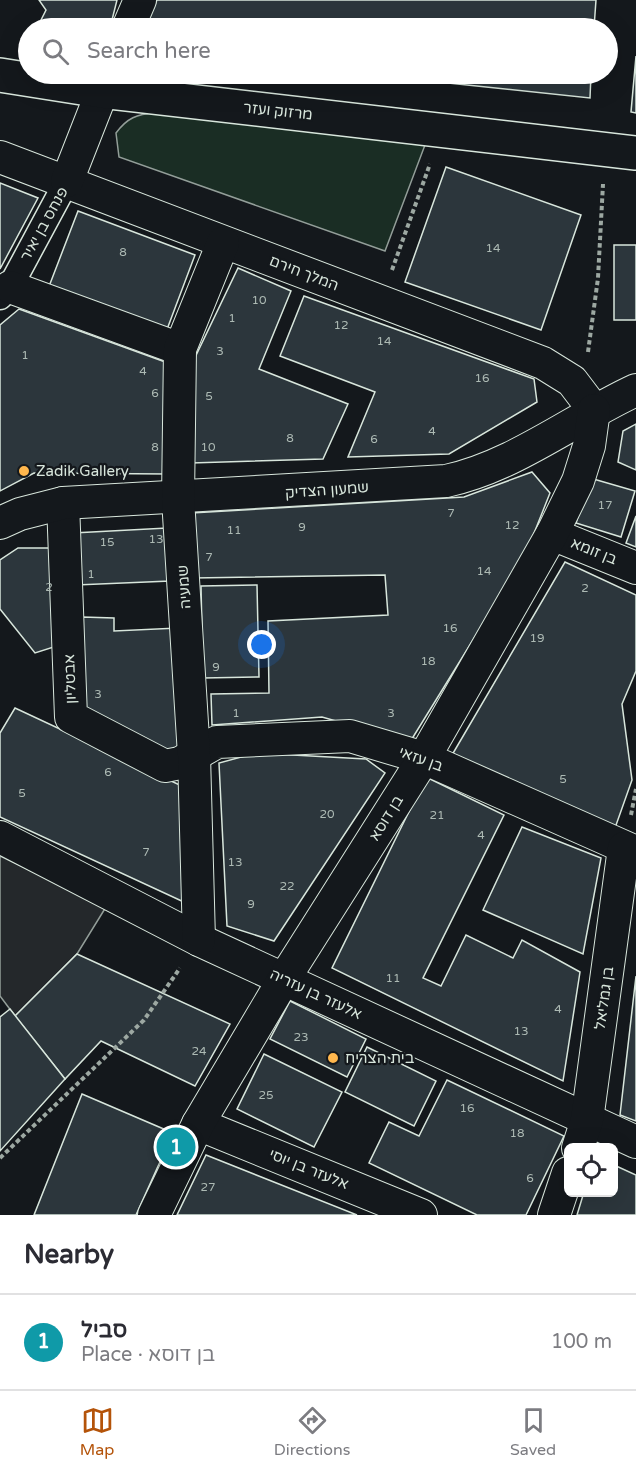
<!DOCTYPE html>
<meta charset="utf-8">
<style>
:root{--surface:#fff;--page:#f2f2f3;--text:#2b2b33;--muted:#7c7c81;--line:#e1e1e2;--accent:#b45309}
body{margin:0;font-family:"Varela Round",Heebo,sans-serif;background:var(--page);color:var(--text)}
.controls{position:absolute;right:18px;bottom:18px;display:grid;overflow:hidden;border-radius:9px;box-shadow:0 6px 24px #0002}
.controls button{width:54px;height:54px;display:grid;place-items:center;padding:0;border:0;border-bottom:2px solid var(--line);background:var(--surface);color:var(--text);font:30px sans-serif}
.you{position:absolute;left:262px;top:645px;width:21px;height:21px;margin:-15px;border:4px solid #fff;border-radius:50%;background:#1a73e8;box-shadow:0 0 0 9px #1a73e833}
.badge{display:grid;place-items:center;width:39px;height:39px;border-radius:50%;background:var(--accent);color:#fff;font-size:20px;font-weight:700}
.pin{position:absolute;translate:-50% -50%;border:3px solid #fff;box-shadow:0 2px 6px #0006}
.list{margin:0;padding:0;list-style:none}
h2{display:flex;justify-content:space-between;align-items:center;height:78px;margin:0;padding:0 24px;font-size:26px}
h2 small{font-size:20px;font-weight:400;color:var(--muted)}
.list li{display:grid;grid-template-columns:39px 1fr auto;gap:18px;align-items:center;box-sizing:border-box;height:96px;padding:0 24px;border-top:2px solid var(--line)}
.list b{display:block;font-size:22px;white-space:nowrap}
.list p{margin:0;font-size:20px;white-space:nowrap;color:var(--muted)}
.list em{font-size:20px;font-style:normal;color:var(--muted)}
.icon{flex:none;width:33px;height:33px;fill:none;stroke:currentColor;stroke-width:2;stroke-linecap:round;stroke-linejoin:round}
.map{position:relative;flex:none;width:636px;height:1215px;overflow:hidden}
.search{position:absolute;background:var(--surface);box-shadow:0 6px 24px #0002;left:18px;right:18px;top:18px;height:66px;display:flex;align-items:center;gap:15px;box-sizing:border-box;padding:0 21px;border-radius:33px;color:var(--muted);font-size:22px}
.sheet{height:174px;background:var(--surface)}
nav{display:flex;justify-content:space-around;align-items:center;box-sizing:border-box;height:84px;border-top:2px solid var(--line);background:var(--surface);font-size:16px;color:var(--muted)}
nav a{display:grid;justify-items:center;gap:3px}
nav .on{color:var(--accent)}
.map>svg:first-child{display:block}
.green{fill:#1a2d24;stroke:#939e99;stroke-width:1.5}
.parking{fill:#24282b;stroke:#939e99;stroke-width:1.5}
.building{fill:#2c363c;stroke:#d8e6dc;stroke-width:1.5}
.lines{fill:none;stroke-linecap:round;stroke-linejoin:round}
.pedestrian-casing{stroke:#d8e6dc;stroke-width:27}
.minor-casing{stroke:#d8e6dc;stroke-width:34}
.secondary-casing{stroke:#d8e6dc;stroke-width:36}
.path{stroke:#9da8a2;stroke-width:4;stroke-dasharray:4.5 3;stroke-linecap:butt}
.pedestrian{stroke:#14181c;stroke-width:24}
.minor{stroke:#14181c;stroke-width:32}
.secondary{stroke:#14181c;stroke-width:33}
.poi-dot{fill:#ffb74d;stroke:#14181c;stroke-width:2}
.labels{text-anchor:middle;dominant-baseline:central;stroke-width:4.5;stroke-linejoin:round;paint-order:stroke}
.number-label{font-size:12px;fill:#adbab4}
.street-label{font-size:15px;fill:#d8e6dc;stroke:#14181c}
.poi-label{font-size:15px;fill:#d8e6dc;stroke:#14181c;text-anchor:start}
</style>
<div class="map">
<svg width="636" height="1215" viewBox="0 0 636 1215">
<rect width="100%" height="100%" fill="#14181c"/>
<!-- green -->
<path class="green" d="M155 113 425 145 385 251 119 157 116 133C127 118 137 114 155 113Z"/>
<!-- parking -->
<polygon class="parking" points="0,856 106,907 77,954 15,1016 0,996"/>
<!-- building -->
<g class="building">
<polygon points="39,0 117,0 110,28 37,28 46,10"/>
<polygon points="157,0 596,0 594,28 145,28"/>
<polygon points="636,56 636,113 631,112"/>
<polygon points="362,74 591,74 590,98"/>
<polygon points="446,167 581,215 541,330 405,282"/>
<polygon points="0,183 38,198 0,269"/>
<polygon points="78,211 195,255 166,332 48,289"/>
<rect x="614" y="245" width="22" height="75"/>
<polygon points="238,268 291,291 259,369 348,404 323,459 191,463 189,370"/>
<polygon points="304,296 534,379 537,402 449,454 348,457 375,392 280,356"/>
<polygon points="19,309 168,363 168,474 34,473 0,491 0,325"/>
<polygon points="636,424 636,470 618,462 623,431"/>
<polygon points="532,472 550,493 525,556 410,742 322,717 212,725 211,694 269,693 268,621 388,615 385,575 193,578 191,513 464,497"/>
<polygon points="590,478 635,491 621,537 576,523"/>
<polygon points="636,516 636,547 626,543"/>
<polygon points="167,528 170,581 76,585 73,533"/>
<polygon points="18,548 56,548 60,645 35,653 0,609 0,560"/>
<polygon points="565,562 636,595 636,671 622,704 632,780 615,828 452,755"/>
<polygon points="257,585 259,677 203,678 201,586"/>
<polygon points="82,617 114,618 114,631 178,628 186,752 170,755 84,707"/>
<polygon points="15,708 184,787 186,903 0,817 0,733"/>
<polygon points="256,753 366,759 385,773 274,941 227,926 219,763"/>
<polygon points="426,777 504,815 423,978 441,986 466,935 513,958 522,940 580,972 563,1081 332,968"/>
<polygon points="522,827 601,858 583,954 483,910"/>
<polygon points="77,954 230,1024 195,1086 101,1041 65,1079 15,1016"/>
<polygon points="636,976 636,1121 620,1115"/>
<polygon points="290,1001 366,1039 347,1077 270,1039"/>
<polygon points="10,1009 65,1079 0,1151 0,1017"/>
<polygon points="367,1047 436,1081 414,1126 345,1092"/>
<polygon points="264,1054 342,1092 314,1147 237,1109"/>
<polygon points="447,1080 564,1136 526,1215 477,1215 369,1163 389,1122 419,1136"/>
<polygon points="82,1094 173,1133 136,1215 34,1215"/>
<polygon points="206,1155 357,1215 177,1215"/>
<polygon points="614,1165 636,1175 636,1215 577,1215 584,1192 614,1192"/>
</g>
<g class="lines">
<!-- pedestrian casing -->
<g class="pedestrian-casing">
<polyline id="pedestrian" points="0,297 10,287 67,181"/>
</g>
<!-- minor casing -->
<g class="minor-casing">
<g id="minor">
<polyline points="128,28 140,0"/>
<polyline points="0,157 543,363 572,381 594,410"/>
<polyline points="67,181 109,74"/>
<polyline points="10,287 180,349"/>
<polyline points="63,503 71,717 165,766 180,763 217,742 350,736 424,758 636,852"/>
<path d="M0 523 20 514 63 503 446 481C515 466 573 419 636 390"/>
<polyline points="552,534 636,568"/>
<polyline points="0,837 199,940 636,1142"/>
<polyline points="199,940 194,755 178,499 180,349 223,243"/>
<polyline points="198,1124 421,1215"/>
<polyline points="578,1148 587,1120 624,848"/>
<polyline points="154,1215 198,1124 284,979 424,758 552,534 578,481 589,446 594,410"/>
<polyline points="554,1215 568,1173"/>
</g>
</g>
<!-- secondary casing -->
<g class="secondary-casing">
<polyline id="secondary" points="0,75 101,91 636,153"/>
</g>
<!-- path -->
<g class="path">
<polyline points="392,270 430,164"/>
<polyline points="588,352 598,278 603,184"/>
<polyline points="631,815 636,789"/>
<polyline points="0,1158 144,1020 180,968"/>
</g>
<!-- pedestrian -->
<use href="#pedestrian" class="pedestrian"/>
<!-- minor -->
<use href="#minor" class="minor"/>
<!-- secondary -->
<use href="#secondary" class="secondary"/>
</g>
<!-- markers -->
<g class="poi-dot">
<circle cx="24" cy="471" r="6"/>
<circle cx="333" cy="1058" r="6"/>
</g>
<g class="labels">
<!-- number labels -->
<g class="number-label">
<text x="493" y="248">14</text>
<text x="123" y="252">8</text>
<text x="259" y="300">10</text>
<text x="232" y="318">1</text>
<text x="341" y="325">12</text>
<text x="384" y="341">14</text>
<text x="220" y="351">3</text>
<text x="25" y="355">1</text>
<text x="143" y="371">4</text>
<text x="482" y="378">16</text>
<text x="155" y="393">6</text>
<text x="209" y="396">5</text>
<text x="432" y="431">4</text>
<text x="290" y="438">8</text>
<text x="374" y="439">6</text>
<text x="155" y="447">8</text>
<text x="208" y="447">10</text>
<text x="605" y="505">17</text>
<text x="451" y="513">7</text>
<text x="512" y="525">12</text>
<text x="302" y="527">9</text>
<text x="234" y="530">11</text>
<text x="156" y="539">13</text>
<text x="107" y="542">15</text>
<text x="209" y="557">7</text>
<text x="484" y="571">14</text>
<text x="91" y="574">1</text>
<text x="49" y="587">2</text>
<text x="585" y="588">2</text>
<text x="450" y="628">16</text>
<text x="537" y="638">19</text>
<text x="428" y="661">18</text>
<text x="216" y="667">9</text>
<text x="98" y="694">3</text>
<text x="236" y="713">1</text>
<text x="391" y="713">3</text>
<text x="108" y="772">6</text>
<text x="563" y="779">5</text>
<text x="22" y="793">5</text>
<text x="327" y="814">20</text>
<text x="437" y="815">21</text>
<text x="481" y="835">4</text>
<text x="146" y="852">7</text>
<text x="235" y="862">13</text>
<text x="287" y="886">22</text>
<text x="251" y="904">9</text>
<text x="393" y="978">11</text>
<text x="558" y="1009">4</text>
<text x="521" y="1031">13</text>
<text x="301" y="1037">23</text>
<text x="199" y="1051">24</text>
<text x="266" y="1095">25</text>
<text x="467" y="1108">16</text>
<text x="517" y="1133">18</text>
<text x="530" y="1178">6</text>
<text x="208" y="1187">27</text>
</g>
<!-- street labels -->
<g class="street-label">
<text transform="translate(278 111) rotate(6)">מרזוק ועזר</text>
<text transform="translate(44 224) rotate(-61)">פנחס בן יאיר</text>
<text transform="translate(304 273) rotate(21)">המלך חירם</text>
<text transform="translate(327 490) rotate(-4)">שמעון הצדיק</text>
<text transform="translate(594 551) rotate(22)">בן זומא</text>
<text transform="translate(184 587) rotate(-94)">שמעיה</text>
<text transform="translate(70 679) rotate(-92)">אבטליון</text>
<text transform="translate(421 759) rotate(20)">בן עזאי</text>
<text transform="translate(386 818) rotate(-58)">בן דוסא</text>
<text transform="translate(316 994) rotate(25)">אלעזר בן עזריה</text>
<text transform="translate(604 998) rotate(-82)">בן גמליאל</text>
<text transform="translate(309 1169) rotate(22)">אלעזר בן יוסי</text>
</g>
<!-- poi labels -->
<g class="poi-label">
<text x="36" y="471">Zadik Gallery</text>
<text x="345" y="1058">בית הצריח</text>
</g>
</g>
</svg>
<div class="controls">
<button><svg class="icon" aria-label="locate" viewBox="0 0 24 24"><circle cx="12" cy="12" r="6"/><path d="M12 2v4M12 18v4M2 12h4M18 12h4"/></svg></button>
</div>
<div class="you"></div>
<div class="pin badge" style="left:176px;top:1147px;background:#0f9aa8">1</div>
<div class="search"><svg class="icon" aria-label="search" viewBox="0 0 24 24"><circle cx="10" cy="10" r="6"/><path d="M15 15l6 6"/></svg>Search here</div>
</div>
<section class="sheet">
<h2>Nearby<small></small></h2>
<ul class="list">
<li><span class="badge" style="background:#0f9aa8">1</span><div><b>סביל</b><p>Place · בן דוסא</p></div><em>100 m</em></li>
</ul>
</section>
<nav>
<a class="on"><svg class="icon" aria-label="map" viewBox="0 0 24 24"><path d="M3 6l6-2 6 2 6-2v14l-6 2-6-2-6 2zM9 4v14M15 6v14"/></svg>Map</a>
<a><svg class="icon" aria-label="directions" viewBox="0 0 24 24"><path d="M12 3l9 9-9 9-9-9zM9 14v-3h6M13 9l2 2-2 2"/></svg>Directions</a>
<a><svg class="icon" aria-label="saved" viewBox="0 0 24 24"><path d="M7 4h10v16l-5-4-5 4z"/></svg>Saved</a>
</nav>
